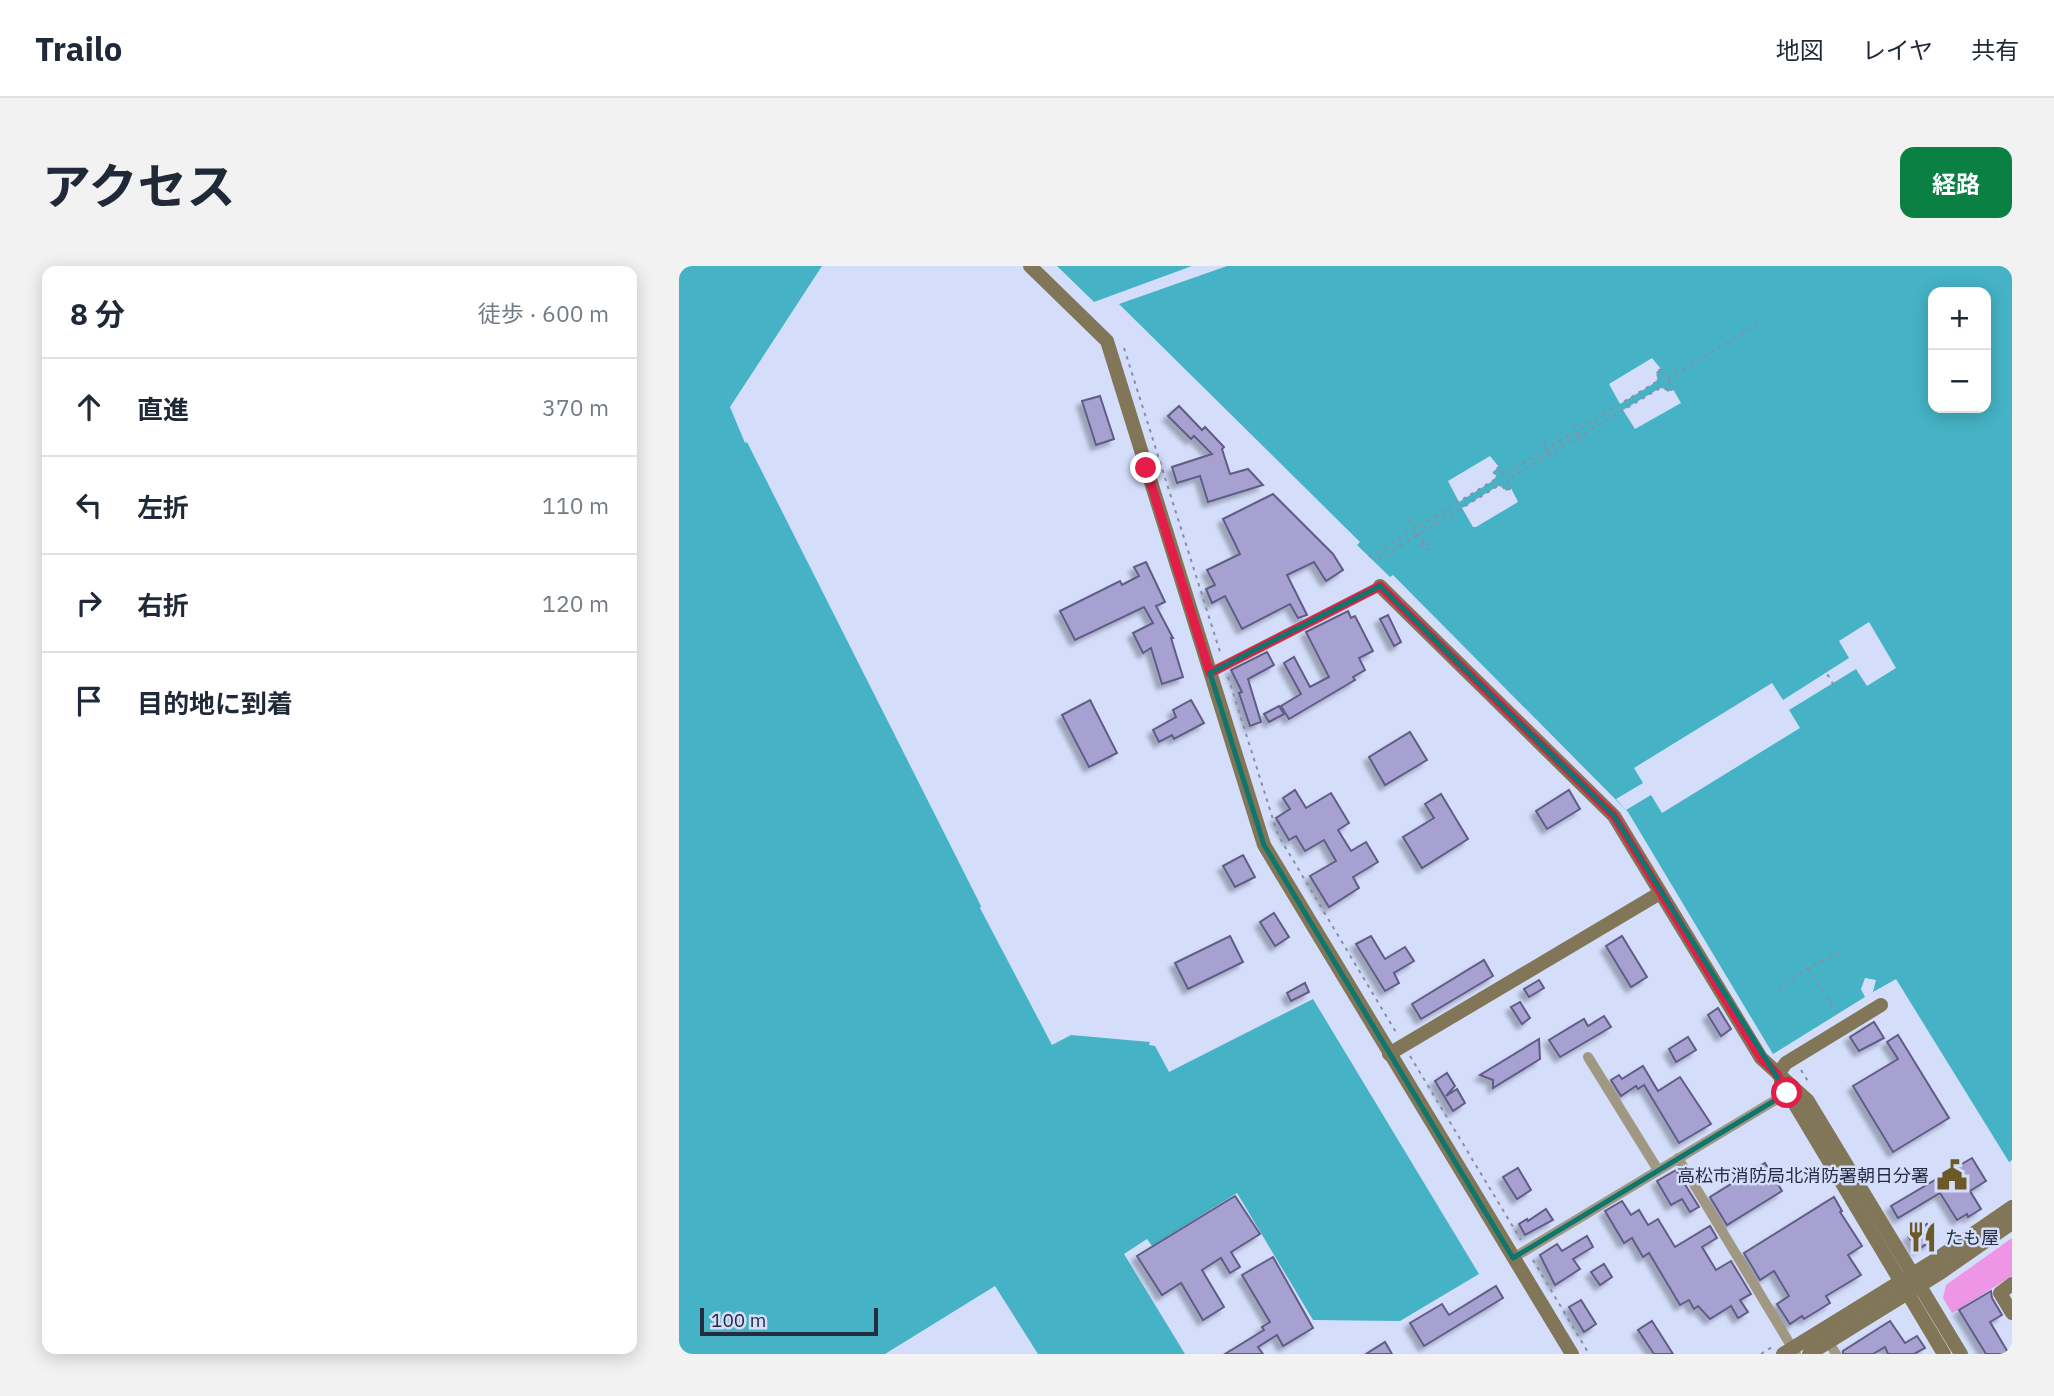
<!DOCTYPE html>
<html lang="ja">
<meta charset="utf-8">
<style>
:root{--surface:#fff;--page:#f2f2f3;--text:#1f2937;--muted:#747a83;--line:#e0e1e3;--accent:#0b8043}
body{margin:0;font-family:"IBM Plex Sans","Noto Sans JP",sans-serif;background:var(--page);color:var(--text)}
.controls{position:absolute;right:21px;top:21px;display:grid;overflow:hidden;border-radius:14px;box-shadow:0 4px 18px #0003}
.controls button{width:63px;height:63px;display:grid;place-items:center;padding:0;border:0;border-bottom:2px solid var(--line);background:var(--surface);color:var(--text);font:35px sans-serif}
.scale{position:absolute;left:21px;bottom:18px;width:178px;box-sizing:border-box;padding-left:7px;border:4px solid #262c3f;border-top:0;font-size:19px;line-height:24px;white-space:nowrap;color:#262c3f;-webkit-text-stroke:5px #d4defb;paint-order:stroke}
.stop{position:absolute;width:21px;height:21px;margin:-16px;border:5px solid #e11d48;border-radius:50%;background:#fff}
.stop.end{background:#e11d48;border-color:#fff;box-shadow:0 2px 7px #0008}
.list{margin:0;padding:0;list-style:none}
h2{display:flex;justify-content:space-between;align-items:center;height:91px;margin:0;padding:0 28px;font-size:30px}
h2 small{font-size:23px;font-weight:400;color:var(--muted)}
.list li{display:grid;grid-template-columns:46px 1fr auto;gap:21px;align-items:center;box-sizing:border-box;height:98px;padding:0 28px;border-top:2px solid var(--line)}
.list b{display:block;font-size:26px;white-space:nowrap}
.list em{font-size:23px;font-style:normal;color:var(--muted)}
.icon{flex:none;width:38px;height:38px;fill:none;stroke:currentColor;stroke-width:2;stroke-linecap:round;stroke-linejoin:round}
.map{position:relative;flex:none;width:1333px;height:1088px;overflow:hidden;border-radius:14px}
header{display:flex;align-items:center;gap:42px;box-sizing:border-box;height:98px;padding:0 35px;background:var(--surface);border-bottom:2px solid var(--line)}
header strong{font-size:33px}
nav{display:flex;gap:38px;margin-inline-start:auto;font-size:24px}
.intro{display:flex;align-items:center;justify-content:space-between;box-sizing:border-box;height:168px;padding:0 42px}
h1{margin:0;font-size:49px}
.button{padding:18px 32px;border-radius:14px;background:var(--accent);color:#fff;font-size:24px;font-weight:700}
main{display:flex;gap:42px;padding:0 42px}
aside{flex:1;background:var(--surface);border-radius:14px;box-shadow:0 4px 18px #0003}
.map>svg:first-child{display:block}
.green{fill:#ee95e5}
.water{fill:#45b3c5;fill-rule:evenodd}
.pier{fill:#d4defb}
.building{fill:#a7a1d1;stroke:#615b86;stroke-width:2;filter:url(#shadow)}
.lines{fill:none;stroke-linecap:round;stroke-linejoin:round}
.path{stroke:#878fa8;stroke-width:2;stroke-dasharray:3.5 5;stroke-linecap:butt}
.street{stroke:#a09883;stroke-width:10}
.secondary{stroke:#817657;stroke-width:14}
.route{stroke:#e11d48;stroke-width:9}
.marked{fill:none;stroke:#0f766e;stroke-width:5;stroke-linejoin:round}
.labels{text-anchor:middle;dominant-baseline:central;stroke-width:5;stroke-linejoin:round;paint-order:stroke}
.poi-label{font-size:18px;fill:#262c3f;stroke:#d4defb;text-anchor:end}
</style>
<header>
<strong>Trailo</strong>
<nav><a>地図</a><a>レイヤ</a><a>共有</a></nav>
</header>
<div class="intro"><h1>アクセス</h1><a class="button">経路</a></div>
<main>
<aside>
<h2>8 分<small>徒歩 · 600 m</small></h2>
<ul class="list">
<li><svg class="icon" aria-label="ahead" viewBox="0 0 24 24"><path d="M12 20V5M6 11l6-6 6 6"/></svg><div><b>直進</b></div><em>370 m</em></li>
<li><svg class="icon" aria-label="left" viewBox="0 0 24 24"><path d="M17 20v-9H6M10 6l-5 5 5 5"/></svg><div><b>左折</b></div><em>110 m</em></li>
<li><svg class="icon" aria-label="right" viewBox="0 0 24 24"><path d="M7 20v-9h11M14 6l5 5-5 5"/></svg><div><b>右折</b></div><em>120 m</em></li>
<li><svg class="icon" aria-label="arrive" viewBox="0 0 24 24"><path d="M6 21V4h12l-3 4 3 4H6"/></svg><div><b>目的地に到着</b></div></li>
</ul>
</aside>
<div class="map">
<svg width="1333" height="1088" viewBox="0 0 1333 1088">
<defs>
<filter id="shadow"><feDropShadow dx="-5" dy="5" stdDeviation="2" flood-color="#0004"/></filter>
</defs>
<rect width="100%" height="100%" fill="#d4defb"/>
<!-- green -->
<polygon class="green" points="1333,972 1333,1010 1273,1047 1264,1032 1267,1019"/>
<!-- water -->
<g class="water">
<polygon points="0,0 143,0 51,141 66,177 68,176 302,640 301,642 373,779 392,769 471,776 470,779 476,780 490,806 634,733 800,1008 721,1055 634,1054 558,927 473,980 468,973 445,988 506,1088 359,1088 316,1020 206,1088 0,1088"/>
<polygon points="378,0 513,0 415,36"/>
<path d="M548 0H1333V894L1330 896 1217 713 1194 726 1197 714 1186 712 1182 723 1186 731 1094 788 949 546 714 309 711 311 678 279 681 276 440 38ZM1254 26H1307V142H1254Z"/>
</g>
<!-- pier -->
<g class="pier">
<polygon points="973,92 982,103 977,106 979,110 977,116 941,138 930,118"/>
<polygon points="981,122 987,123 989,126 994,123 1002,137 956,163 944,144"/>
<polygon points="811,190 820,201 815,205 817,210 815,214 780,236 769,215"/>
<polygon points="819,220 824,221 827,225 832,222 839,236 797,261 794,261 783,242"/>
<polygon points="1190,356 1217,402 1188,420 1177,403 1110,444 1121,462 983,547 972,529 947,544 937,533 964,517 955,502 1093,417 1104,434 1170,392 1160,375"/>
</g>
<!-- building -->
<g class="building">
<polygon points="421,130 435,173 417,179 403,135"/>
<polygon points="500,140 523,164 526,161 545,181 543,183 551,208 569,203 584,219 529,236 521,210 498,217 493,201 533,188 515,170 512,173 489,150"/>
<polygon points="594,228 654,288 664,304 647,315 635,296 608,309 628,349 619,352 611,338 563,363 546,330 533,337 527,323 536,319 528,304 561,288 544,253"/>
<polygon points="467,296 486,336 477,340 494,372 492,372 504,411 483,418 472,382 464,387 454,367 474,357 465,341 396,374 381,345 441,315 443,319 460,310 455,301"/>
<polygon points="669,345 672,352 676,350 694,385 680,392 686,404 674,411 676,414 610,453 602,440 622,428 605,397 615,391 631,421 650,411 627,366"/>
<polygon points="709,349 722,376 715,380 701,353"/>
<polygon points="588,386 595,399 569,413 582,456 571,460 560,427 563,426 552,404"/>
<polygon points="411,434 438,487 410,501 383,449"/>
<polygon points="512,434 525,457 495,473 493,469 480,476 474,464 497,451 494,444"/>
<polygon points="600,440 605,448 590,456 585,448"/>
<polygon points="731,466 748,494 706,519 690,491"/>
<polygon points="616,524 627,542 652,527 670,557 659,564 672,585 687,576 699,596 674,611 680,622 650,641 631,610 657,595 645,574 626,585 617,570 610,574 597,552 611,543 604,532"/>
<polygon points="890,524 901,543 868,563 857,545"/>
<polygon points="762,528 789,573 743,602 724,571 755,552 746,538"/>
<polygon points="564,589 576,611 556,621 544,600"/>
<polygon points="595,647 610,671 596,680 581,656"/>
<polygon points="551,670 564,696 509,723 496,697"/>
<polygon points="692,670 706,693 726,681 735,695 715,707 720,717 706,725 677,678"/>
<polygon points="943,670 968,711 952,721 927,680"/>
<polygon points="805,694 814,710 742,753 733,738"/>
<polygon points="860,714 865,722 850,731 845,723"/>
<polygon points="626,717 630,726 612,735 608,727"/>
<polygon points="841,736 851,752 843,758 832,741"/>
<polygon points="1039,742 1052,763 1042,770 1029,749"/>
<polygon points="925,750 932,761 881,791 870,774 905,753 909,760"/>
<polygon points="1195,756 1205,772 1180,785 1171,771"/>
<polygon points="1219,769 1270,852 1214,886 1174,820 1219,793 1208,776"/>
<polygon points="1009,771 1017,784 997,796 990,783"/>
<polygon points="860,773 861,793 814,822 814,814 801,809"/>
<polygon points="964,800 979,825 1001,811 1032,858 1000,877 965,819 959,823 957,820 942,830 932,814 940,809 943,813"/>
<polygon points="768,807 776,820 767,830 778,823 786,837 774,845 756,815"/>
<polygon points="1293,892 1307,915 1291,925 1302,943 1289,951 1288,948 1278,954 1261,927 1219,952 1212,940"/>
<polygon points="1086,897 1103,925 1048,959 1031,931"/>
<polygon points="839,902 852,924 838,933 824,911"/>
<polygon points="997,904 1020,941 1011,946 1003,933 992,939 978,915"/>
<polygon points="556,930 581,968 552,986 561,1001 551,1007 542,992 523,1004 545,1041 524,1054 502,1017 483,1029 458,990"/>
<polygon points="1155,931 1163,945 1161,946 1183,980 1169,989 1182,1009 1147,1030 1151,1037 1125,1053 1123,1050 1111,1058 1098,1038 1110,1030 1095,1005 1081,1014 1065,987"/>
<polygon points="943,935 952,949 960,944 969,959 979,953 996,981 1031,960 1038,972 1023,981 1037,1004 1052,995 1072,1028 1061,1034 1069,1046 1059,1052 1052,1040 1031,1053 1019,1040 1015,1043 1010,1034 1001,1039 970,987 964,991 953,972 945,977 926,945"/>
<polygon points="867,943 874,954 846,969 840,958 848,953 849,955"/>
<polygon points="1248,958 1257,972 1238,984 1229,970"/>
<polygon points="908,970 914,981 894,993 901,1003 876,1019 861,989 878,978 883,985"/>
<polygon points="594,991 634,1062 604,1080 598,1069 579,1081 584,1088 546,1088 585,1064 583,1061 591,1056 563,1009"/>
<polygon points="925,998 933,1011 921,1019 912,1006"/>
<polygon points="817,1020 824,1032 745,1080 731,1057 763,1038 770,1049"/>
<polygon points="1312,1025 1313,1032 1323,1049 1311,1056 1330,1088 1307,1088 1280,1044"/>
<polygon points="902,1034 917,1058 905,1066 890,1041"/>
<polygon points="973,1055 994,1088 975,1088 959,1064"/>
<polygon points="1211,1055 1226,1077 1238,1070 1246,1082 1235,1088 1209,1088 1206,1081 1194,1088 1164,1088 1164,1085"/>
<polygon points="706,1076 713,1088 687,1088"/>
</g>
<g class="lines">
<!-- path -->
<g class="path">
<polyline points="445,82 542,389"/>
<polyline points="989,113 1080,57"/>
<polyline points="894,158 904,175"/>
<polyline points="865,176 875,192"/>
<polyline points="730,252 745,277 749,275 751,282 745,284 742,279 745,277"/>
<polyline points="690,291 815,214 817,210 814,205 820,201 825,209 977,116 979,110 977,106 982,103 994,123 989,126 987,123 981,122 828,214 832,222 827,225 824,221 819,220 695,296"/>
<polyline points="1144,401 1157,423"/>
<polyline points="549,411 599,569 718,768"/>
<polyline points="1129,702 1158,748"/>
<path d="M1100 725C1119 706 1138 695 1165 687"/>
<polyline points="731,790 842,974"/>
<polyline points="1122,804 1130,817"/>
<polyline points="854,994 910,1088"/>
<polyline points="1082,1088 1093,1081"/>
</g>
<!-- street -->
<g class="street">
<polyline points="531,407 701,320"/>
<polyline points="909,791 979,904"/>
<polyline points="999,892 1117,1088"/>
<polyline points="834,992 1108,827"/>
<polyline points="1146,1070 1157,1088"/>
</g>
<!-- secondary -->
<g class="secondary">
<polyline points="351,0 428,75 585,579 893,1088"/>
<polyline points="701,320 935,550 1082,792 1129,835 1282,1088"/>
<polyline points="710,788 981,627"/>
<polyline points="1099,808 1107,797 1202,739"/>
<polyline points="1102,815 1265,1088"/>
<polyline points="1333,1018 1321,1027 1333,1047"/>
<polyline points="1104,1088 1253,996 1333,941"/>
<polyline points="1130,1088 1261,1007 1333,957"/>
</g>
</g>
<g class="lines">
<!-- route -->
<polyline class="route" points="467,202 531,407 701,320 935,550 1082,792 1098,808 1108,827"/>
</g>
<!-- marked area -->
<path class="marked" d="M701 320 935 550 1108 827 834 992 585 579 531 407Z"/>
<!-- icons -->
<defs>
<g id="civic-bare" transform="scale(2.415)"><path d="M-.6-6.5H3V-4.5H.6V-3L4-1V1h2V6H-6V1h2V-1L-.6-3ZM-1.2 2.5V6h2.4V2.5Z" fill="#6b5a28" stroke="#d4defb" stroke-width="2.5" paint-order="stroke"/></g>
<g id="restaurant-bare" transform="scale(2.415)"><path d="M-5-6h1v4h1v-4h1v4h1v-4h1v5L-1.5 .5V6h-2V.5L-5-1ZM5-6V6H3V1.5H1.5Q1.5-4 5-6Z" fill="#6b5a28" stroke="#d4defb" stroke-width="2.5" paint-order="stroke"/></g>
</defs>
<g fill-rule="evenodd">
<use href="#civic-bare" x="1273" y="909"/>
<use href="#restaurant-bare" x="1243" y="971"/>
</g>
<g class="labels">
<!-- poi labels -->
<g class="poi-label">
<text x="1250" y="909">高松市消防局北消防署朝日分署</text>
<text x="1266" y="971" text-anchor="start">たも屋</text>
</g>
</g>
</svg>
<div class="controls">
<button>+</button>
<button>−</button>
</div>
<div class="scale">100 m</div>
<div class="stop" style="left:1108px;top:827px"></div>
<div class="stop end" style="left:467px;top:202px"></div>
</div>
</main>
